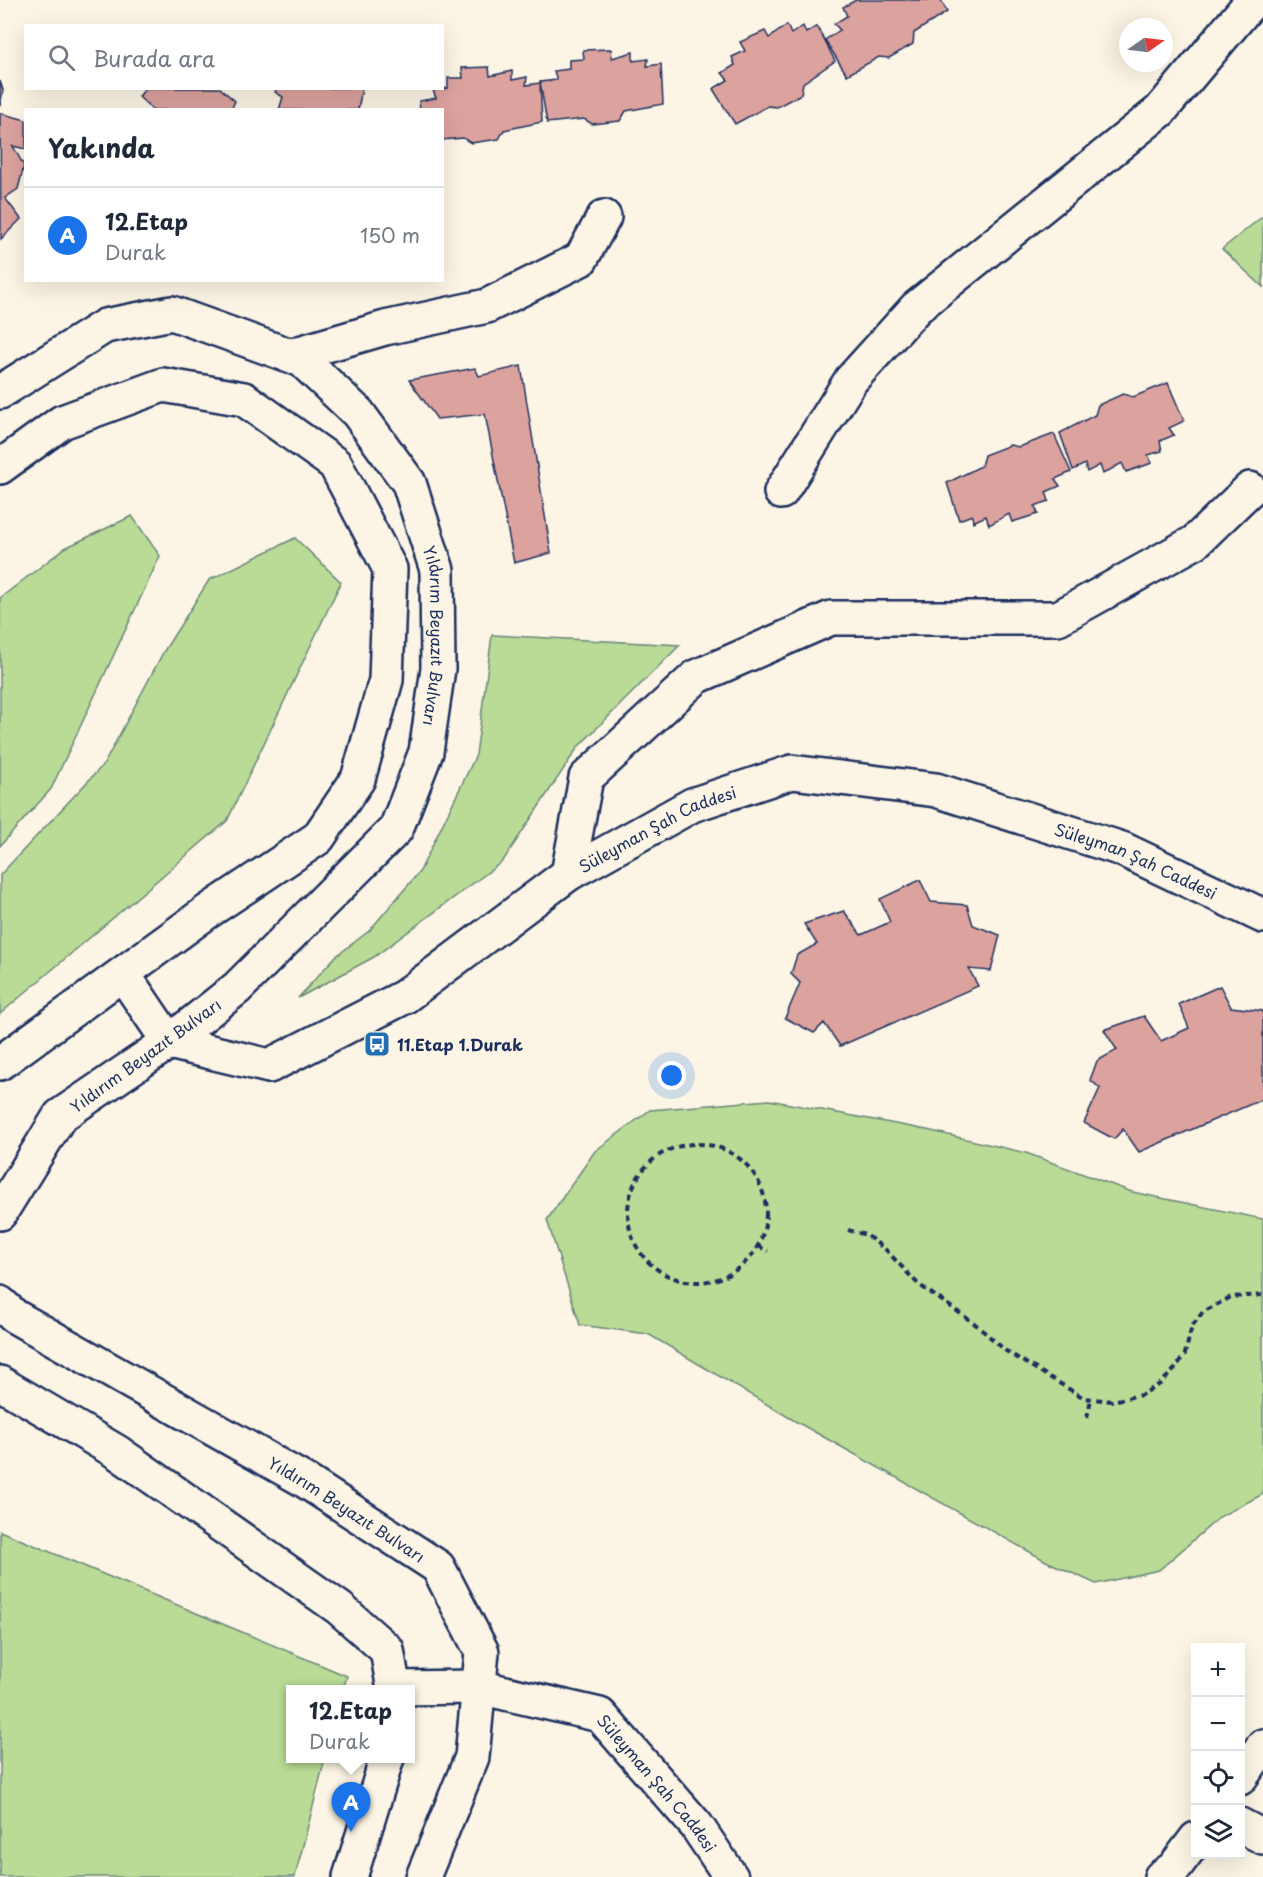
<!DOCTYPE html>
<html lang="tr">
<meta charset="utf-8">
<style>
:root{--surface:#fff;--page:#f6f6f7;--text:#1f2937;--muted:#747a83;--line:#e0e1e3;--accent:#1a73e8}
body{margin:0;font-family:"Playpen Sans",sans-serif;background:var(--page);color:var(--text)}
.controls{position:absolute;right:18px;bottom:18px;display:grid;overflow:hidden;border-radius:0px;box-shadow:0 6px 24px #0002}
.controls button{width:54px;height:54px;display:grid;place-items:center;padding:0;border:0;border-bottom:2px solid var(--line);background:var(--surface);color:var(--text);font:30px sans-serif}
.compass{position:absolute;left:1119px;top:18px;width:54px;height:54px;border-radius:50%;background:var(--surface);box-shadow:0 6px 24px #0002;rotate:76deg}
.you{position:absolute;left:672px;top:1076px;width:21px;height:21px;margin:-15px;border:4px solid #fff;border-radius:50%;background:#1a73e8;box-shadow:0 0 0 9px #1a73e833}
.badge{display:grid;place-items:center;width:39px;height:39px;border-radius:50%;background:var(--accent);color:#fff;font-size:20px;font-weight:700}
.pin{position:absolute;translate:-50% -50px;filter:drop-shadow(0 2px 3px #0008)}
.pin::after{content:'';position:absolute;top:32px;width:21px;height:18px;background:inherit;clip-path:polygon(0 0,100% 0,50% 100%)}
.popup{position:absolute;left:286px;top:1685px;width:129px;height:78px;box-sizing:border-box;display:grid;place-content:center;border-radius:0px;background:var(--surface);filter:drop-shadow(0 2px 4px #0005);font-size:20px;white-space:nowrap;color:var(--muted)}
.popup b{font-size:22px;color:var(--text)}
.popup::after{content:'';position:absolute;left:50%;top:100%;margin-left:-12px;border:12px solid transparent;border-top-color:var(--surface)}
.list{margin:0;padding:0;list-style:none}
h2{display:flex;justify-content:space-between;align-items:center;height:78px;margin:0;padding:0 24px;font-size:26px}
h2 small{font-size:20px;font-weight:400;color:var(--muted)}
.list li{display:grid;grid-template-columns:39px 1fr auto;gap:18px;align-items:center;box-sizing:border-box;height:96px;padding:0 24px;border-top:2px solid var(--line)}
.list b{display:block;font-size:22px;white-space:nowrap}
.list p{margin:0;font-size:20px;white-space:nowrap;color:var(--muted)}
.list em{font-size:20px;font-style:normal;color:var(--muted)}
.icon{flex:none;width:33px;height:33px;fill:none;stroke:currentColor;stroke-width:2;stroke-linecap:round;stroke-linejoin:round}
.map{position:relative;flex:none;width:1263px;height:1877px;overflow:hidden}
.search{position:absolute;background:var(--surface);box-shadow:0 6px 24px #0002;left:24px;top:24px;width:420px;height:66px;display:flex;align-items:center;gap:15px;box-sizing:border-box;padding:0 21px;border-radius:0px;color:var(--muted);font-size:22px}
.panel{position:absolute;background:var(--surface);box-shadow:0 6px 24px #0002;left:24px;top:108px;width:420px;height:174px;border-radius:0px}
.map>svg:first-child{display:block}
.green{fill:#b9db95;stroke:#6a857a;stroke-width:1.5}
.building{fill:#dca29e;stroke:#1b2f5e;stroke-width:1.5}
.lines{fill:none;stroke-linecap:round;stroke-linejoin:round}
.street-casing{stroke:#1b2f5e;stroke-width:38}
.secondary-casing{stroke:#1b2f5e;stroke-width:38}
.path{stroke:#1b2f5e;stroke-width:4;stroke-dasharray:6 4.5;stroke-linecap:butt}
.street{stroke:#fcf5e5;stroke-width:33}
.secondary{stroke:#fcf5e5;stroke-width:33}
.labels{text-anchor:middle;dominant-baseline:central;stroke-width:6;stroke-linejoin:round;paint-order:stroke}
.street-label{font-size:16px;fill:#1b2f5e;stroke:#fcf5e5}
.poi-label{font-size:16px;font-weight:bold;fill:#1b2f5e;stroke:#fcf5e5;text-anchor:start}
</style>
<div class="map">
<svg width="1263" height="1877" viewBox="0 0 1263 1877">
<rect width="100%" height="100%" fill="#fcf5e5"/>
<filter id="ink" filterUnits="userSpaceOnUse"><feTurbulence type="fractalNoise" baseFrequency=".0167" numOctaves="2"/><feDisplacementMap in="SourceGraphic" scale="12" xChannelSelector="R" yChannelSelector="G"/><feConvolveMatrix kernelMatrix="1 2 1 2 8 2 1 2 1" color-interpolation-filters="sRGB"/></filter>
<g filter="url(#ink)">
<!-- green -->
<g class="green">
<polygon points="1263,216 1263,287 1222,249"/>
<polygon points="132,516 160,556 51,789 0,846 0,598 65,548"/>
<polygon points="295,538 341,582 227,821 0,1014 0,875 104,764 164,651 209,580"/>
<polygon points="492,635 680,645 578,747 503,861 374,957 298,998 335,957 369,931 420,871 476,755"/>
<polygon points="769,1100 927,1130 1026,1153 1132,1192 1263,1219 1263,1494 1221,1516 1159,1570 1096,1584 1046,1561 795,1421 648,1334 580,1325 547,1220 595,1151 650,1110"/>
<polygon points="0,1531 347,1676 343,1689 291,1690 291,1758 325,1759 295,1877 0,1877"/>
</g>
<!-- building -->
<g class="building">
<polygon points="856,0 941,0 947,12 914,33 913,44 889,58 879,57 847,75 825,40 840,30 834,24 847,16 843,7"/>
<polygon points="787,25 791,34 803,26 806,33 817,26 835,61 803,83 801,94 777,107 768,106 735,124 713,89 728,80 722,73 735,65 732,57 745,51 740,42 765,31 769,38"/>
<polygon points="611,49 612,58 633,52 633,61 648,59 647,66 661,64 663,104 626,111 620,121 592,124 584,119 547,123 540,82 557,80 554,71 569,69 569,60 584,59 583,50"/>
<polygon points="489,67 490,76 512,71 512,80 527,77 526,85 540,83 542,122 504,130 499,139 471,143 463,138 442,140 442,110 420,110 419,101 436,98 433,90 448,88 448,78 463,78 462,68"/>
<polygon points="0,81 3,90 0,106"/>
<polygon points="145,88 220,88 235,101 231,110 153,110 139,97"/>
<polygon points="277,88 362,88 358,110 279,110 283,97 275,92"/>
<polygon points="0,113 26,120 26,149 13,146 24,166 18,189 5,198 21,219 1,239"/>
<polygon points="521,366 551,553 514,563 485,414 437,419 409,380 475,368 479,376"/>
<polygon points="1168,383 1184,421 1169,428 1174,435 1160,441 1162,451 1148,455 1152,463 1126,472 1122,463 1103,474 1100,465 1087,472 1085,464 1073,470 1060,433 1095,415 1098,405 1123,394 1133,397"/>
<polygon points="1054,434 1071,472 1055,479 1060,486 1046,492 1049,501 1035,506 1038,514 1012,522 1009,514 989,525 986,516 973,522 972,515 959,520 947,483 981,466 984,455 1010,445 1019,447"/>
<polygon points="920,880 931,902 967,905 973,925 1000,935 991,971 969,969 978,986 840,1046 824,1023 814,1033 785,1018 800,983 791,974 797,955 817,944 804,924 844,911 861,935 890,922 880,899"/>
<polygon points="1220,986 1231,1007 1263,1011 1263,1099 1139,1152 1123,1129 1114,1139 1084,1123 1100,1088 1090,1080 1097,1061 1117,1050 1104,1030 1144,1016 1161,1041 1189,1028 1179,1004"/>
</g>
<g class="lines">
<!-- street casing -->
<g class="street-casing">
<g id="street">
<polyline points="289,356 385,328 487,306 581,259 604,217"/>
<path id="s1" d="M0 392 105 326 172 313 302 360 358 413 409 483 437 570 438 669 426 752 396 829 237 988 169 1042 60 1116 0 1213"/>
<polyline points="0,467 62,422 163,385 244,399 335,464 390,569 386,680 358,779 318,838 207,912 0,1063"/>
<polyline points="781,492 851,380 916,308 1160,111 1253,0"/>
<polyline points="568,874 586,778 696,677 831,618 1058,618 1195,542 1250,489"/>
<path id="s2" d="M0 1303 14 1316 304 1480 438 1567 482 1652 472 1757 423 1877"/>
<polyline points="0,1383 117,1452 339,1608 387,1650 394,1690"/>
<polyline points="1240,1825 1263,1837"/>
<polyline points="350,1877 387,1758"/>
</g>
</g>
<!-- secondary casing -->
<g class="secondary-casing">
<g id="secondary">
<path id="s3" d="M123 974 169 1042 269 1066 404 997 568 874 692 805 792 772 936 790 1122 849 1263 916"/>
<path id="s4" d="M394 1688 479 1687 600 1715 696 1825 731 1877"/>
<polyline points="1240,1778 1263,1746"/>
<polyline points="1161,1877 1174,1868 1196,1839"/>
</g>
</g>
<!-- path -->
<g class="path">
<circle cx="697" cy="1213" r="69"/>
<polyline points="848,1230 866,1235 886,1250 918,1284 974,1323 1006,1351 1084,1398 1112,1401 1141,1395 1160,1384 1175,1369 1185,1354 1192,1326 1203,1312 1231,1297 1263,1295"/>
<polyline points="758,1246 768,1251"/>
<polyline points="1087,1418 1091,1399"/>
</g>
<!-- street -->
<use href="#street" class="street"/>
<!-- secondary -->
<use href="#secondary" class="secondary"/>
</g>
</g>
<!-- icons -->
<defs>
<g id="bus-square" transform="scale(1.35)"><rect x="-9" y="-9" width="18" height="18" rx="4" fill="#1f6fb2" stroke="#fcf5e5"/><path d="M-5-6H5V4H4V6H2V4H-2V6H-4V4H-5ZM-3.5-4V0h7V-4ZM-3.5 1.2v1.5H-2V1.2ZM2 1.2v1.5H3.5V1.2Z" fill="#fff"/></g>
</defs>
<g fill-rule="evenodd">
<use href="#bus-square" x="377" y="1044"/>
</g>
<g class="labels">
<!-- street labels -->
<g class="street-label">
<text stroke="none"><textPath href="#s1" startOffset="651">Yıldırım Beyazıt Bulvarı</textPath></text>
<text stroke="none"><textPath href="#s3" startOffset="642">Süleyman Şah Caddesi</textPath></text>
<text stroke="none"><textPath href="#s3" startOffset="1146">Süleyman Şah Caddesi</textPath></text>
<text transform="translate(145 1055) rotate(-36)">Yıldırım Beyazıt Bulvarı</text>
<text stroke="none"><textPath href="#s2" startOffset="404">Yıldırım Beyazıt Bulvarı</textPath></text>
<text stroke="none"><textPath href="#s4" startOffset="298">Süleyman Şah Caddesi</textPath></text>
</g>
<!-- poi labels -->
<g class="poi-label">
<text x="397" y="1044">11.Etap 1.Durak</text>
</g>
</g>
</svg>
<div class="controls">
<button>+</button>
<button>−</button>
<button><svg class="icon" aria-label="locate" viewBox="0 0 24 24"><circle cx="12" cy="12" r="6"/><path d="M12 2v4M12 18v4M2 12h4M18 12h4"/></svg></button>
<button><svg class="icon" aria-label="layers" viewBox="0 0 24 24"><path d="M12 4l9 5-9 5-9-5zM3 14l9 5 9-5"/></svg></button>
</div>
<svg class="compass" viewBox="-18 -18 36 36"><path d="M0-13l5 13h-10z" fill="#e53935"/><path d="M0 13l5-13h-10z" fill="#747a83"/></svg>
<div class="you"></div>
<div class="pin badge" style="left:351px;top:1832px">A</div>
<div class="popup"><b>12.Etap</b>Durak</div>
<div class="search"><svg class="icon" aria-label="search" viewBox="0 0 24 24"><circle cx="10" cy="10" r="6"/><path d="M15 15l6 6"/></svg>Burada ara</div>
<section class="panel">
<h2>Yakında<small></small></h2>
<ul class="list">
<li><span class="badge">A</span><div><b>12.Etap</b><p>Durak</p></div><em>150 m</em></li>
</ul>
</section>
</div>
